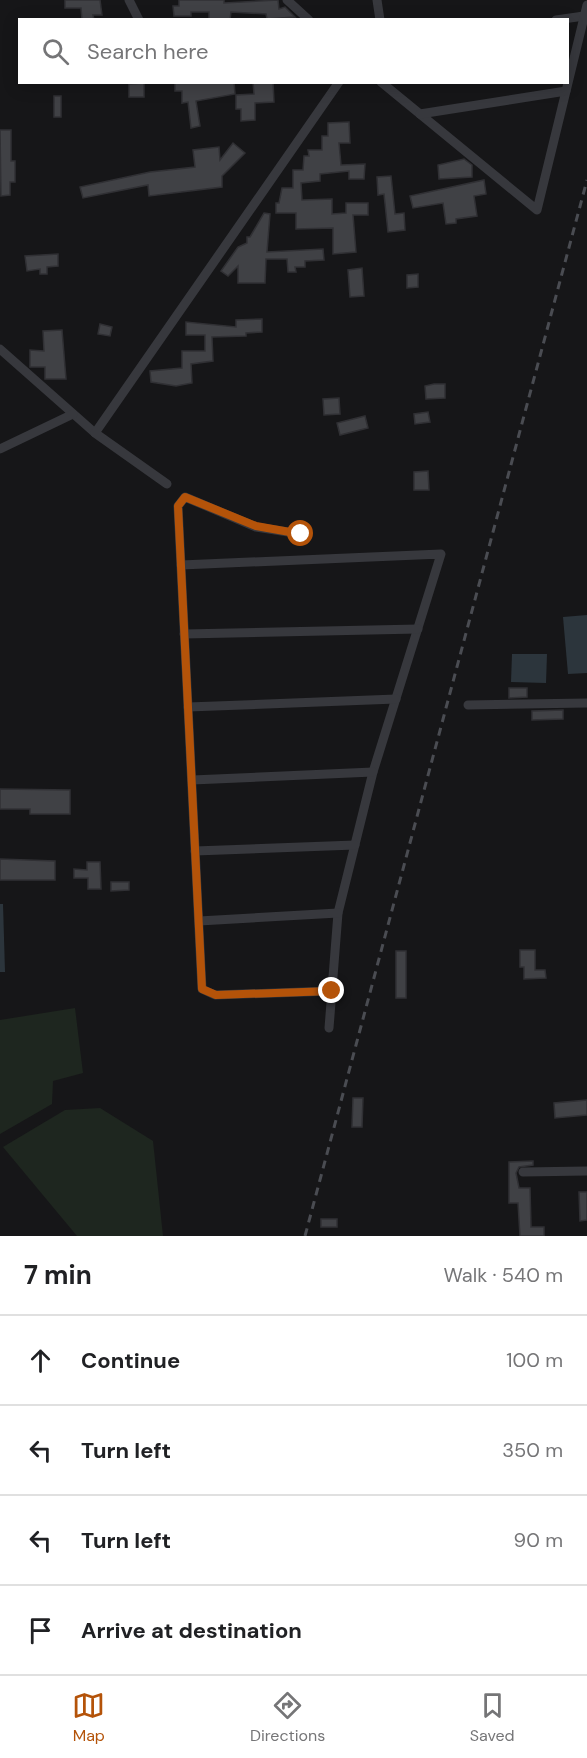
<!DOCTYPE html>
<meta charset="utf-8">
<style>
:root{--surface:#fff;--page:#f6f6f6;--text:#202124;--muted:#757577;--line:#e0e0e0;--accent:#b45309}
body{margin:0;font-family:"DM Sans",sans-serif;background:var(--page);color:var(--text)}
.stop{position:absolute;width:18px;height:18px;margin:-14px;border:4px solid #b45309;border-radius:50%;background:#fff}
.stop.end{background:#b45309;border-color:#fff;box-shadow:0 2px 6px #0008}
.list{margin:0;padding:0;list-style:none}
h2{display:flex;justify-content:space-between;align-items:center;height:78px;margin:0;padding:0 24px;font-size:26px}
h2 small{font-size:20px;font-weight:400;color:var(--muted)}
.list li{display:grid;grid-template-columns:39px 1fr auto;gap:18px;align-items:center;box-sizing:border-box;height:90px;padding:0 24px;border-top:2px solid var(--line)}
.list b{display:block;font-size:22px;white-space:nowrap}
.list em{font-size:20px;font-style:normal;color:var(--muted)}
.icon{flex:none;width:33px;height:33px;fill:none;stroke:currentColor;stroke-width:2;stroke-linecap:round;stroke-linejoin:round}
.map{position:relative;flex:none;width:587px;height:1236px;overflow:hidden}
.search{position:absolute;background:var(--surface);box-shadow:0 3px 15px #0003;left:18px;right:18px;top:18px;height:66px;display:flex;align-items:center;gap:15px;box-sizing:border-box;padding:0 21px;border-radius:0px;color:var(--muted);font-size:22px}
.sheet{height:438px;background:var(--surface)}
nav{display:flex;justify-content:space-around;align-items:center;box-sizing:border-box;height:84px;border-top:2px solid var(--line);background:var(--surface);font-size:16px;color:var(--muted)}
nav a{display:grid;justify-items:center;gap:3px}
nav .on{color:var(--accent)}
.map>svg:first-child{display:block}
.green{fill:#1e261f}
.water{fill:#2c353c}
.building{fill:#404145;stroke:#303034;stroke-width:1.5}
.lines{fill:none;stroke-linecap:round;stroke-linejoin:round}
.minor{stroke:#37383d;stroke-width:9}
.rail{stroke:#4a4c52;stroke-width:3;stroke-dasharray:8 6;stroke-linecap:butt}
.route{stroke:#b45309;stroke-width:8}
</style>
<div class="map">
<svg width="587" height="1236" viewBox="0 0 587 1236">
<rect width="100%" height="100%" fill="#161618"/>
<!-- green -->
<g class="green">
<polygon points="75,1008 83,1073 53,1081 52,1104 0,1134 0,1020"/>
<polygon points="100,1108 153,1141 163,1236 77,1236 3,1147 65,1110"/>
</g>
<!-- water -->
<g class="water">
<polygon points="587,615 587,673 568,674 563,617"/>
<polygon points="512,654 547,654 546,683 511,682"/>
<polygon points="0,904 3,904 5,972 0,972"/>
</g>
<!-- building -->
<g class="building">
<polygon points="65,0 100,0 102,15 93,15 94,20 82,20 81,8 65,8"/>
<polygon points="179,0 224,0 224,3 278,0 279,9 285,7 295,17 267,19 266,14 231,12 230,20 209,20 209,12 191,12 191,16 174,16 173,6 179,6"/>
<polygon points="175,82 234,82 235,94 196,101 200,126 191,128 188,102 182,103 182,91 175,91"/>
<polygon points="253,82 273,82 274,102 255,103 255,120 241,121 241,109 236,109 236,95 254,94"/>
<polygon points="144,83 144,97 129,97 129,84"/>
<rect x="54" y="96" width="7" height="21"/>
<polygon points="349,122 350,143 339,143 341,165 365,164 364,179 349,179 349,171 320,174 320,181 301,183 302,200 332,199 332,214 346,213 346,203 368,203 368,215 353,215 356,252 333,254 333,228 296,229 296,213 276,213 276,203 279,203 282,188 293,188 293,170 303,170 304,156 309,156 308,150 322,150 322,136 328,136 328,123"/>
<polygon points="0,130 11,130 11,161 15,161 15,182 10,182 10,195 1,196"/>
<polygon points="233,143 245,153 222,176 222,187 149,196 148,185 83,198 80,187 150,172 195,167 193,150 219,147 220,160"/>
<polygon points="464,159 472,165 472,177 439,179 438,165"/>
<polygon points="391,176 395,214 404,213 405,230 388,232 384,194 378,195 377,177"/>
<polygon points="484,180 486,194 474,196 477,216 456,219 456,223 446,224 443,203 413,208 410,196"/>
<polygon points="264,213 270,214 267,252 323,249 324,260 305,261 305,267 295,267 296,272 288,272 287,259 266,259 265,283 238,283 238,266 228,276 221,271 238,247 247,243 247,237 250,237"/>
<polygon points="58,254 58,266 47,267 47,274 40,274 40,269 27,271 25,256"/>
<polygon points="362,268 364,296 350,297 348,270"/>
<polygon points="418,274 418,287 407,288 407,275"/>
<polygon points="262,319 262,332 246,333 246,336 212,337 213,361 191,364 192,383 176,386 151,382 150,371 182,368 182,351 205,351 205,335 186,335 186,322 236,327 236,320"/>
<polygon points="100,324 112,327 110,336 98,334"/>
<polygon points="62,330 66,379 45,379 45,367 30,367 30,350 44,351 43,331"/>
<polygon points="434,384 445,384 445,398 426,399 425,386"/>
<polygon points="339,398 340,414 324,415 323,399"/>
<polygon points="428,412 430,422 415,424 414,414"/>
<polygon points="365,416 368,428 340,435 337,423"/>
<polygon points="428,471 429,490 414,490 414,472"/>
<polygon points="509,688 527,688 527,697 509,698"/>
<polygon points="563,710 563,719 532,720 532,711"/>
<polygon points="0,789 70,790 70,814 30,814 30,809 0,809"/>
<polygon points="0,859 55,861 55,880 0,880"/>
<polygon points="87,862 100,862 101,889 88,889 88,878 74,878 74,869 87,870"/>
<polygon points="111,882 129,882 129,890 111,891"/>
<polygon points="520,950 535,950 535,970 545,970 546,978 524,979 524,967 520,967"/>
<rect x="396" y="951" width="10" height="47"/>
<polygon points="353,1098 363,1098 362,1127 352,1127"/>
<polygon points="587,1100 587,1115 555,1118 554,1103"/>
<polygon points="533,1161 533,1165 519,1167 516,1173 519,1188 530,1188 531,1227 544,1227 544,1236 520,1236 518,1203 509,1203 509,1162"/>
<polygon points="579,1192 587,1192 587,1220 580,1221"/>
<rect x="321" y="1219" width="16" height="8"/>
</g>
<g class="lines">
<!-- minor -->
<g class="minor">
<polyline points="129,0 139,20"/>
<polyline points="287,0 309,20"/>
<polyline points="377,0 380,20"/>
<polyline points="556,20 584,16"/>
<polyline points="381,82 537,210 587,5"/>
<polyline points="420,114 566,91"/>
<polyline points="0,349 95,433"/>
<polyline points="0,449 73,414"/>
<polyline points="167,484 95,433 339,82"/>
<polyline points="301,534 256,527 185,497 178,506 202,989 215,995 332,991"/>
<polyline points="181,565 441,554 373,772 338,913 329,1028"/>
<polyline points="184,634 418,629"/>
<polyline points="468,705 587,703"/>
<polyline points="188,707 396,699"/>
<polyline points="192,780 373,772"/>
<polyline points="195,851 355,845"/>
<polyline points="199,921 338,913"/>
<polyline points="523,1172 587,1171"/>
</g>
<!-- rail -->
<polyline class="rail" points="305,1236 587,180"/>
</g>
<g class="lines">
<!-- route -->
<polyline class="route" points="301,534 256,526 185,497 178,506 202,989 216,995 332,991"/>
</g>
</svg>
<div class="stop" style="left:301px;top:534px"></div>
<div class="stop end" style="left:332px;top:991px"></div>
<div class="search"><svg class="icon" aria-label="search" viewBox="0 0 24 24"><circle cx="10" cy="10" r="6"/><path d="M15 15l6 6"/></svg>Search here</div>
</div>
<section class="sheet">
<h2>7 min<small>Walk · 540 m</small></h2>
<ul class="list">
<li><svg class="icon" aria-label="ahead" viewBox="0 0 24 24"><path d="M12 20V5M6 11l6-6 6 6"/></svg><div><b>Continue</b></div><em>100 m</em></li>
<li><svg class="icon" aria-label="left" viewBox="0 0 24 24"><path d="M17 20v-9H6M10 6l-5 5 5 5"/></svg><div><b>Turn left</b></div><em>350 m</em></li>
<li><svg class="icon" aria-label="left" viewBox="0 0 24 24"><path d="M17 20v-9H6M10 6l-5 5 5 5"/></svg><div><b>Turn left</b></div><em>90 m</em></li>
<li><svg class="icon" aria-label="arrive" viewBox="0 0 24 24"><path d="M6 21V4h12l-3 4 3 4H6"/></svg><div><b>Arrive at destination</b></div></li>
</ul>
</section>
<nav>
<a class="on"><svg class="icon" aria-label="map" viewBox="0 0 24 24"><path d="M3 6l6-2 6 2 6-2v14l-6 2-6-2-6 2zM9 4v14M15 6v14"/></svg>Map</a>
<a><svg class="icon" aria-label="directions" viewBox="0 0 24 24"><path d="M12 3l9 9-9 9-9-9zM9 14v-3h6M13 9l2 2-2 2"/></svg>Directions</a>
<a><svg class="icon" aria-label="saved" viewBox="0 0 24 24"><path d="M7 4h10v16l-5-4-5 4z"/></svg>Saved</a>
</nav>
